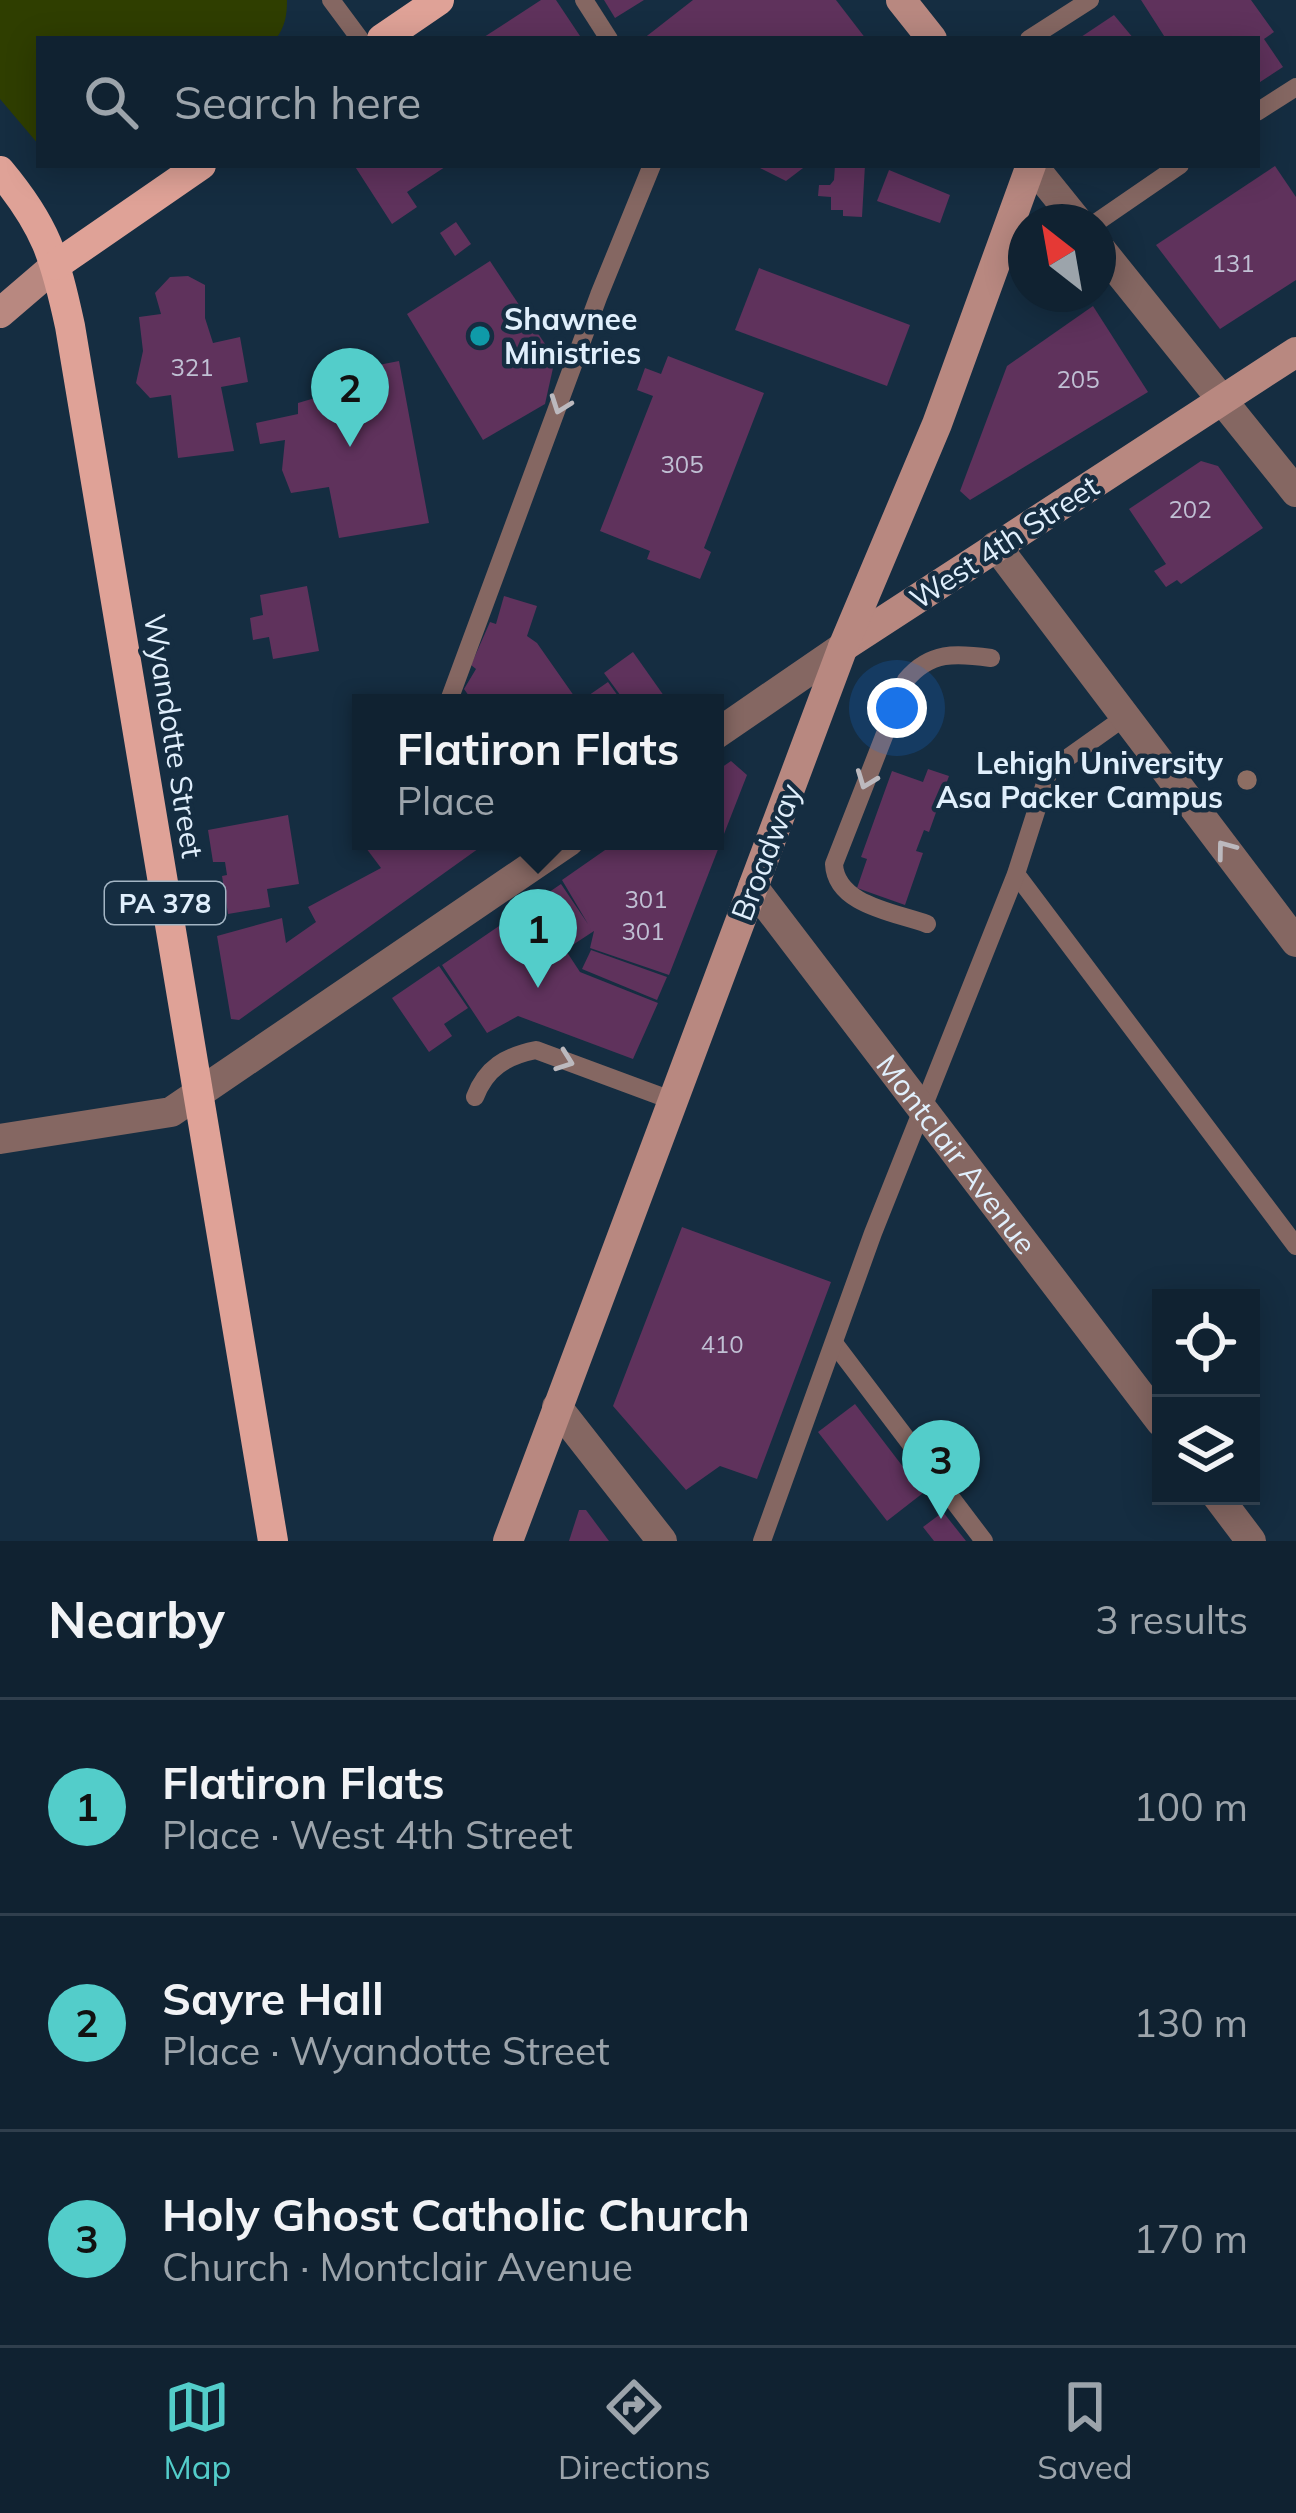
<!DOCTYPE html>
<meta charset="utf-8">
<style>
:root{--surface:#102231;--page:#192a39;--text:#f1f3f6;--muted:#9ca4ab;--line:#303f4d;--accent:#53cdca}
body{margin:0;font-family:Mulish,sans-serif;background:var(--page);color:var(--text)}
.controls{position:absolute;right:36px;bottom:36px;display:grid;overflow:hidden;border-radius:0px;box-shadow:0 6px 30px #0003}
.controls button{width:108px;height:108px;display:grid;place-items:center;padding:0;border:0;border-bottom:3px solid var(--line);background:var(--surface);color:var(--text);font:60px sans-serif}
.compass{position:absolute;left:1008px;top:204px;width:108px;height:108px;border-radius:50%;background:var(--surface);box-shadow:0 6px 30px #0003;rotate:329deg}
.you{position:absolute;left:897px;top:708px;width:42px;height:42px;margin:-30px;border:9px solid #fff;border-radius:50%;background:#1a73e8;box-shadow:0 0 0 18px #1a73e833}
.badge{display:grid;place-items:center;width:78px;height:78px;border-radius:50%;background:var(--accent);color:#111;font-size:39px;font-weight:700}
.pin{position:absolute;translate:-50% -99px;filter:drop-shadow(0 3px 6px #0008)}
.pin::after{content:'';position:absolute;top:63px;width:42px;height:36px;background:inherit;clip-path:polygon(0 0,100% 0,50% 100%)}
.popup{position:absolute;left:352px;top:694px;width:372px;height:156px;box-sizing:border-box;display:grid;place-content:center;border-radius:0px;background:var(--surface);filter:drop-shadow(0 3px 9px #0005);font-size:39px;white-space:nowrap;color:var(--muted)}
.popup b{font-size:45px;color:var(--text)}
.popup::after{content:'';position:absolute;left:50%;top:100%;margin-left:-24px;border:24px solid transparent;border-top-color:var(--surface)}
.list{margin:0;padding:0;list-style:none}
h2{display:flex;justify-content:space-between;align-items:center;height:156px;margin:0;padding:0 48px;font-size:51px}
h2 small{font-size:39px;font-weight:400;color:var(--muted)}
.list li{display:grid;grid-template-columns:78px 1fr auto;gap:36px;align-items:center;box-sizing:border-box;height:216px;padding:0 48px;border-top:3px solid var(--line)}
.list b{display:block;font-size:45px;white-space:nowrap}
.list p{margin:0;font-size:39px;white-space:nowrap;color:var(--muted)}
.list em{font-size:39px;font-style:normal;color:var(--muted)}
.icon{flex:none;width:66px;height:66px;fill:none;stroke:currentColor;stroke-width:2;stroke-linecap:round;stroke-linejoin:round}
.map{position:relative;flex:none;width:1296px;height:1541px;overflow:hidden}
.search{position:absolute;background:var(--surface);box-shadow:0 6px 30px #0003;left:36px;right:36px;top:36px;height:132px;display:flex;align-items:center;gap:30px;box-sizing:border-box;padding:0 42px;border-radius:0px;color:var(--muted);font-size:45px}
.sheet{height:804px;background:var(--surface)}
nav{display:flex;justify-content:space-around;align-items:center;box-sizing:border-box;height:168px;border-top:3px solid var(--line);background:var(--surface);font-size:33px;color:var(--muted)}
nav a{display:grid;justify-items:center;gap:6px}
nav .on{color:var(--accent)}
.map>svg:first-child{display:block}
.green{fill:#2f3e00}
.building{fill:#5f325c}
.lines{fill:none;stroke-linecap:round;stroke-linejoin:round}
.service{stroke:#856762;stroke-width:18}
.minor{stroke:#856762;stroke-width:30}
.tertiary{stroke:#856762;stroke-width:30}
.secondary{stroke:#b88880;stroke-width:30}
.primary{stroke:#dfa297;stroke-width:30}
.oneway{stroke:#bcb9be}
.culture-dot{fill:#0f9aa8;stroke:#152d41;stroke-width:4.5}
.education-dot{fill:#8d6e63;stroke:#152d41;stroke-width:4.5}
.labels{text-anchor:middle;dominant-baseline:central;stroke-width:9;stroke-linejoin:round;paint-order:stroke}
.number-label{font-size:24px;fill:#c0c0d4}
.shield{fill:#152d41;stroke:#a3b5c4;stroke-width:3}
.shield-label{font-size:27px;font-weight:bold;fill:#e0effc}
.poi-label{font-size:30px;font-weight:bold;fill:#e0effc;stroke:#152d41;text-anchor:start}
.street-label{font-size:30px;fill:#e0effc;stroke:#152d41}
</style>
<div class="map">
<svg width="1296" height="1541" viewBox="0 0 1296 1541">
<rect width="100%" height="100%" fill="#152d41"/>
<!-- green -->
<path class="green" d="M0 0H287C287 16 285 26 276 39H39V145L0 99Z"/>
<!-- building -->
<g class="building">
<polygon points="541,0 556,0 582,39 481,39"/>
<polygon points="604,0 644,0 615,18"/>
<polygon points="693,0 836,0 866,39 643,39"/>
<polygon points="1141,0 1251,0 1274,32 1264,39 1283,67 1257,84 1257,39 1166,39"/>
<polygon points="1114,15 1134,39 1078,39"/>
<polygon points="354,165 448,165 407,192 417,207 392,224"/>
<polygon points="754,165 807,165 786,181"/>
<polygon points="835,165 865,165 862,217 843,216 843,210 831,210 831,197 818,196 819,185 830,185 834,180"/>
<polygon points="1275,166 1296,197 1296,280 1220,329 1156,245"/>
<polygon points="889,170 950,195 940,223 877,201"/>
<polygon points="456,222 471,244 455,256 440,233"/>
<polygon points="490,261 555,359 545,404 483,440 407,314"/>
<polygon points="759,268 910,325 887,386 735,330"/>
<polygon points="188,276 205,285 205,318 213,343 240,337 248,382 221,387 234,451 178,458 171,395 150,398 136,383 143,351 139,317 161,314 155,293 170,277"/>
<polygon points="1093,306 1148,392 970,500 960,491 1007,366"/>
<polygon points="668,356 764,393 704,548 711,552 700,579 647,559 650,551 600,531 653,396 637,390 645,368 661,374"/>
<polygon points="399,361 429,523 339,538 329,487 291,493 282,470 285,440 260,444 256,423 298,414 298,403 315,398 312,378"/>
<polygon points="1201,461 1218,466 1263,528 1181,584 1177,580 1166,587 1154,571 1166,564 1129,509"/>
<polygon points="307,586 319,651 273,659 269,637 253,640 250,618 263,615 260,595"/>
<polygon points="504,596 537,606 527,636 537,643 579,703 541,703 537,697 528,703 474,703 464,689 476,669 471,665 490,622 496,624"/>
<polygon points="633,652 669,703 626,703 604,673"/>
<polygon points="608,682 623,703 584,703 582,700"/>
<polygon points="731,761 747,775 669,975 590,948 594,931 568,948 536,901 561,884 588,924 562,880 618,841 715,841 715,772"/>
<polygon points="928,769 949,776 929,832 924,830 916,851 923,853 905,905 857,888 867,859 861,857 892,771 923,782"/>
<polygon points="288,815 299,884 267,889 270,907 228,914 222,876 227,875 225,862 213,862 208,830"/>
<polygon points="376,841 489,841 239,1020 231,1019 217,936 282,918 286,943 316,922 308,907 381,868 366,848"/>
<polygon points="534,902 580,972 658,1003 633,1059 518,1016 487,1033 442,965"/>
<polygon points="591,950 667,977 657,1000 582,969"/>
<polygon points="439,966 468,1008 444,1024 452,1036 429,1052 392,998"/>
<polygon points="682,1227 831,1282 757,1479 720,1466 686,1490 613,1406"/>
<polygon points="855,1404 923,1493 887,1521 818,1432"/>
<polygon points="579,1510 586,1510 609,1541 569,1541"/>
<polygon points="943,1512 966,1541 934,1541 923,1527"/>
</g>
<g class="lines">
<!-- service -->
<g class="service">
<polyline points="331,0 360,39"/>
<polyline points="584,0 609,39"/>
<polyline points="1029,39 1090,0"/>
<polyline points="1257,112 1296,87"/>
<polyline points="1097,222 1180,165"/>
<polyline points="448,703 599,295 652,165"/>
<polyline points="1016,874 1296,1246"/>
<path d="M927 924C894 912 836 905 834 864L906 680C930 651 956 653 991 658"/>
<path d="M475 1097C486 1068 506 1056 536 1050L671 1100"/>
<polyline points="834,1343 984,1541"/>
<polyline points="762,1541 873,1233 1016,874 1049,771 1125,717"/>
</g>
<!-- minor -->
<g class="minor">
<polyline points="1032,165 1078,222"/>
<polyline points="1098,246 1296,492"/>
<polyline points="996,546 1296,942"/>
<path id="s1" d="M753 887 1161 1422"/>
<polyline points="557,1407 662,1541"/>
<polyline points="1217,1496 1251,1541"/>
</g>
<!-- tertiary -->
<g class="tertiary">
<polyline points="715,735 843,647"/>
<polyline points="0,1139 171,1112 569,841"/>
</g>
<!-- secondary -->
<g class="secondary">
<polyline points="901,0 932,39"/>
<polyline points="0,313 56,265"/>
<polyline points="843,647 1296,352"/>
<polyline points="508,1541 843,647 937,424 1031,165"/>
</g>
<!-- primary -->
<g class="primary">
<polyline points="382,39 439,0"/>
<path d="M0 171C46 226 55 257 70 326L273 1541"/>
<polyline points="56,265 201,165"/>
</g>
</g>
<!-- one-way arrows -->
<defs><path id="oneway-chevron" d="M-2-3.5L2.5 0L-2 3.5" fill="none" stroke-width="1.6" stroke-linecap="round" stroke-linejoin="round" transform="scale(3)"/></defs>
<g class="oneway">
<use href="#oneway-chevron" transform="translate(560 405) rotate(110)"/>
<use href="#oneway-chevron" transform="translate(866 780) rotate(111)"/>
<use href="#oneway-chevron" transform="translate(1225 849) rotate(-127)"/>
<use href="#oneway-chevron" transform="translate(565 1061) rotate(20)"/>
</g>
<!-- markers -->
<circle class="culture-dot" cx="480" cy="336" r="12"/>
<circle class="education-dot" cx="1247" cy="780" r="12"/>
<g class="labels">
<!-- number labels -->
<g class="number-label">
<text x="1233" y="263">131</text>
<text x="192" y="367">321</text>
<text x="1078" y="379">205</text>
<text x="682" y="464">305</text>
<text x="1190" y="509">202</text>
<text x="646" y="899">301</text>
<text x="643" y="931">301</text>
<text x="722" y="1344">410</text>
</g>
<!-- shield labels -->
<rect class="shield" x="105" y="882" width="120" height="42" rx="9"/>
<g class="shield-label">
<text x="165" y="903">PA 378</text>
</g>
<!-- poi labels -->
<g class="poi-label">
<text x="504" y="319">Shawnee<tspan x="504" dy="34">Ministries</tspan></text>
<text x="1223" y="763" text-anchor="end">Lehigh University<tspan x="1223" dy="34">Asa Packer Campus</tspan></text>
</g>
<!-- street labels -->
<g class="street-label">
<text transform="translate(1004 542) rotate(-33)">West 4th Street</text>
<text transform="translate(174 736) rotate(81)">Wyandotte Street</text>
<text transform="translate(766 852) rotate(-69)">Broadway</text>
<text stroke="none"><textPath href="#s1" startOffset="336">Montclair Avenue</textPath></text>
</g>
</g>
</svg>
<div class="controls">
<button><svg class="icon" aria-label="locate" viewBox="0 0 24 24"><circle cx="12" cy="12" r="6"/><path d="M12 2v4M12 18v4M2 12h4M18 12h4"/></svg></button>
<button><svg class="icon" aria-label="layers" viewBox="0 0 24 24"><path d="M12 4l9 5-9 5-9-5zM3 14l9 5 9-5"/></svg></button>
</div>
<svg class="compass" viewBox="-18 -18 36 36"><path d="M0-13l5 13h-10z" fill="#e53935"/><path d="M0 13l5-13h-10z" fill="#9ca4ab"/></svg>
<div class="you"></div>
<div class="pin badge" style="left:538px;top:988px">1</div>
<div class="popup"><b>Flatiron Flats</b>Place</div>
<div class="pin badge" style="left:350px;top:447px">2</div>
<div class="pin badge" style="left:941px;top:1519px">3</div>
<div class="search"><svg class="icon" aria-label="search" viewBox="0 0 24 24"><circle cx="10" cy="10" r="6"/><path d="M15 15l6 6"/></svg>Search here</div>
</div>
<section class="sheet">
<h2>Nearby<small>3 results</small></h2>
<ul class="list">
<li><span class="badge">1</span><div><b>Flatiron Flats</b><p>Place · West 4th Street</p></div><em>100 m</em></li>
<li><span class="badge">2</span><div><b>Sayre Hall</b><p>Place · Wyandotte Street</p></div><em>130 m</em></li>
<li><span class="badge">3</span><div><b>Holy Ghost Catholic Church</b><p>Church · Montclair Avenue</p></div><em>170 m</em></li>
</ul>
</section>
<nav>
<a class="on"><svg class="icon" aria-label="map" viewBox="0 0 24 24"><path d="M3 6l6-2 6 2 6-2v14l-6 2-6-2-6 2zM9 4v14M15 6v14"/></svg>Map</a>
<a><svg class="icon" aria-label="directions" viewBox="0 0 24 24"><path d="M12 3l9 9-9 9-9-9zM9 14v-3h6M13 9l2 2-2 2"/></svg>Directions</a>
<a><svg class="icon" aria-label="saved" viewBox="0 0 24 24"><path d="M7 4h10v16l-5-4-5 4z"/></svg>Saved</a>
</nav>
